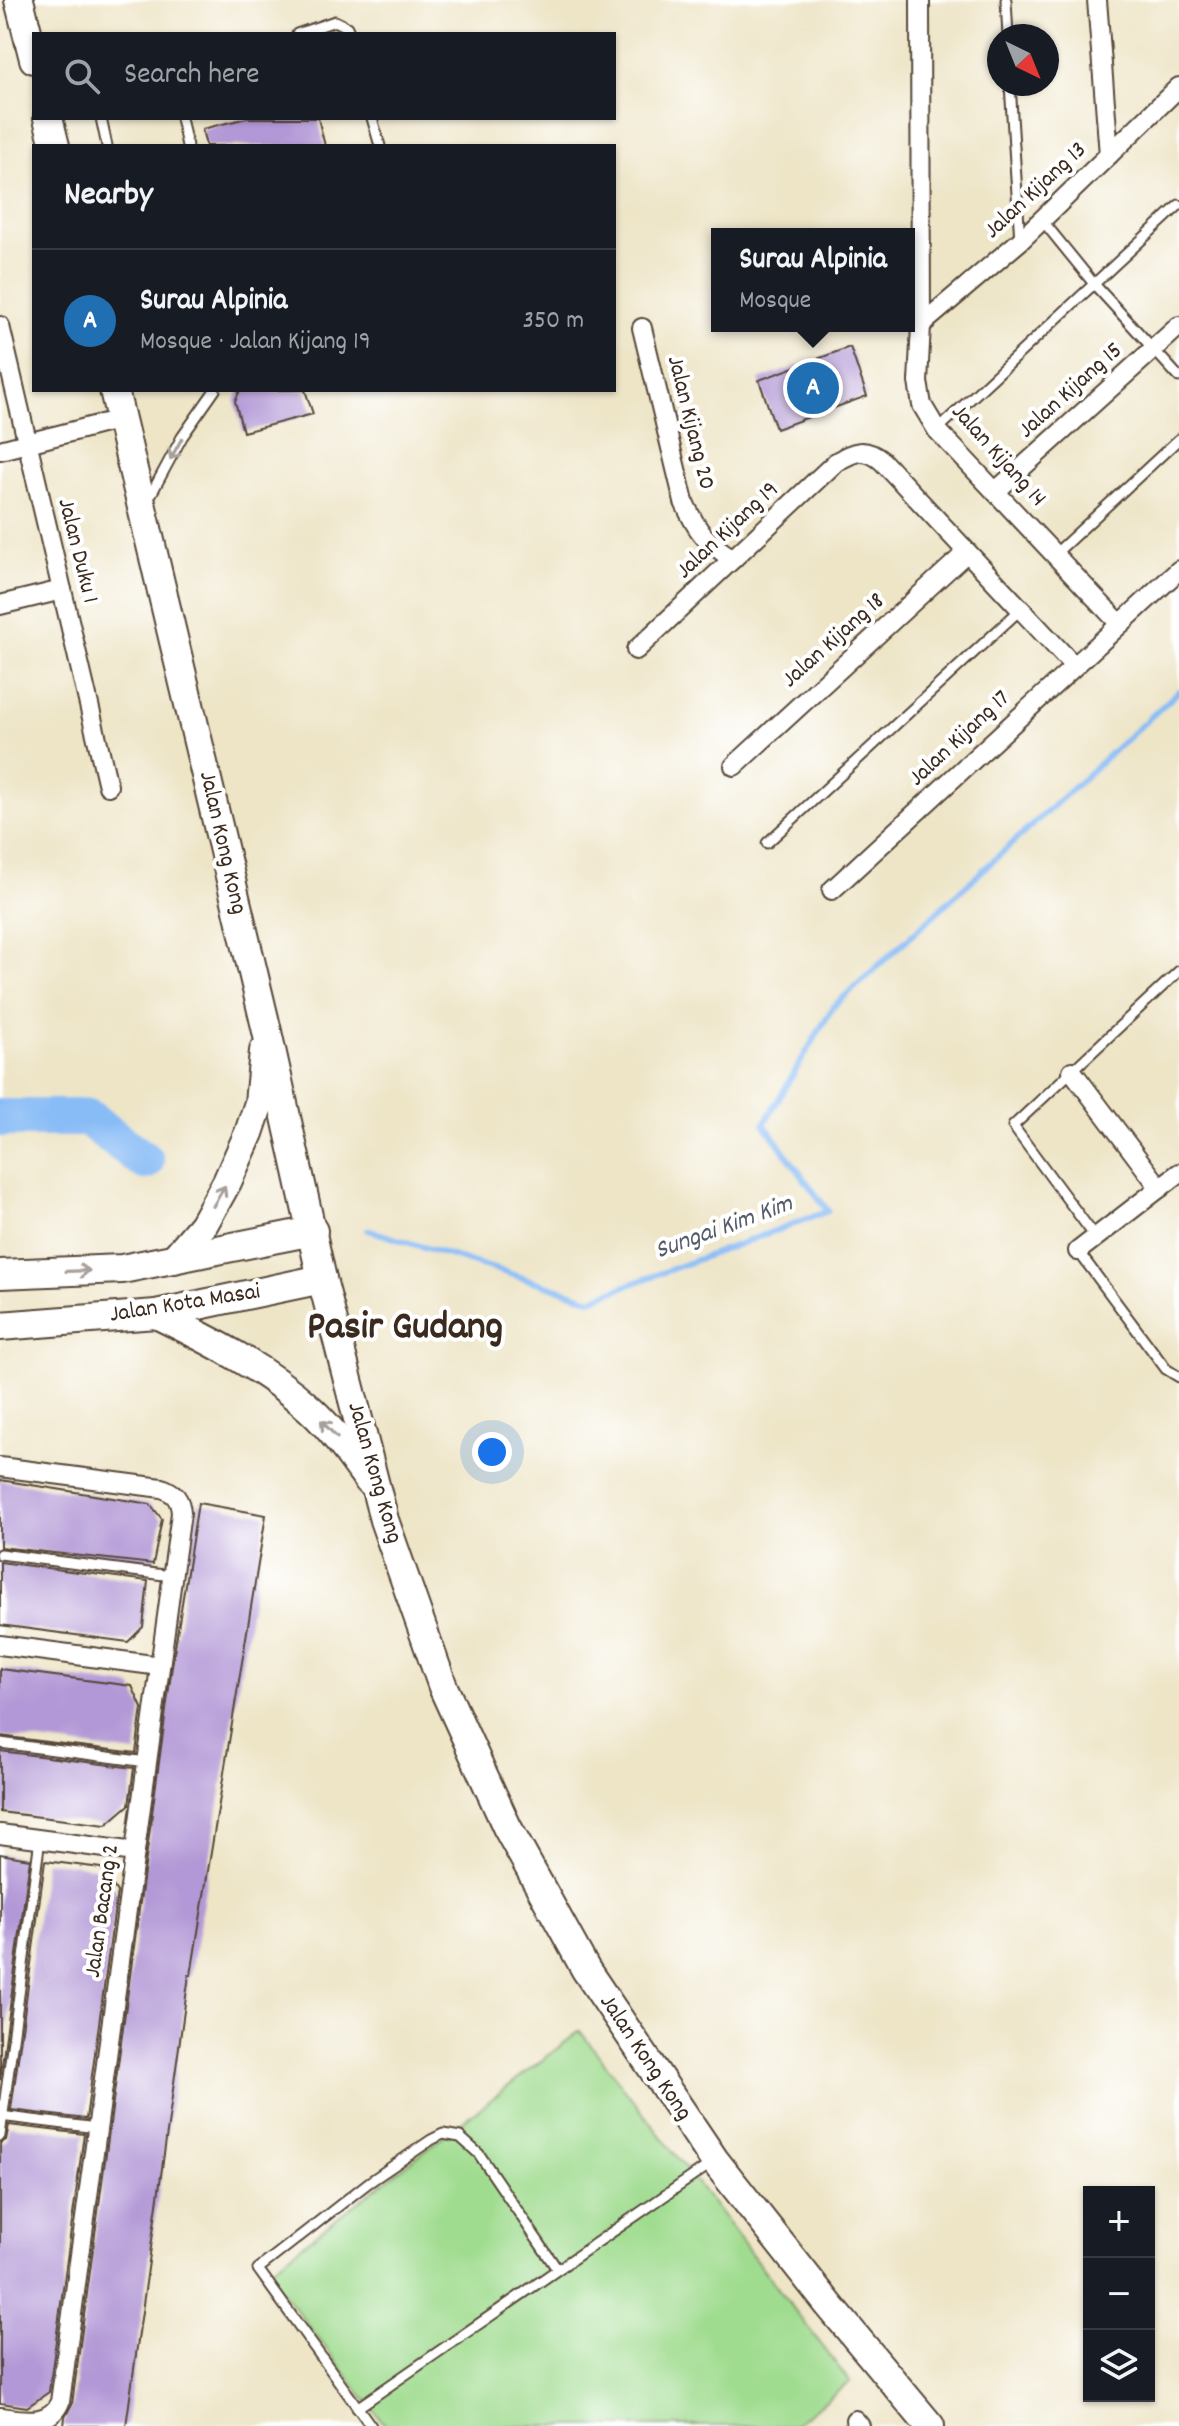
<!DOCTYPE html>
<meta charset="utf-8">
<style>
:root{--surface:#171b24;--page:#20242c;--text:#f1f3f6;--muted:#9ea1a6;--line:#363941;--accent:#1f6fb2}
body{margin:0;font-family:Dekko,sans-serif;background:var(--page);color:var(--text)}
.controls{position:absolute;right:24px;bottom:24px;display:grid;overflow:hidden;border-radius:0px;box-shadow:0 2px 6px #0004}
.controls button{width:72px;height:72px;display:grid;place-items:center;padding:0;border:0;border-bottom:2px solid var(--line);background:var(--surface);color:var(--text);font:40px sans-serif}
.compass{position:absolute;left:987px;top:24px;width:72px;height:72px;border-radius:50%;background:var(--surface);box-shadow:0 2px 6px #0004;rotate:137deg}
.you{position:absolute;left:492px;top:1452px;width:28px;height:28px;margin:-20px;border:6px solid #fff;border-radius:50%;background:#1a73e8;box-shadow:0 0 0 12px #1a73e833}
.badge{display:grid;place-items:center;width:52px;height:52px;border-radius:50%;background:var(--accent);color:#fff;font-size:26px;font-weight:700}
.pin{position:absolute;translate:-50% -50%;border:4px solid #fff;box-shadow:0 2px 8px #0006}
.popup{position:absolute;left:711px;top:228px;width:204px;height:104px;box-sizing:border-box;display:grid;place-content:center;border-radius:0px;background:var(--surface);filter:drop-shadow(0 2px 6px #0005);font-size:26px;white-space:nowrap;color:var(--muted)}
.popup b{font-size:30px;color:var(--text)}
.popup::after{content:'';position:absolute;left:50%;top:100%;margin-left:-16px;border:16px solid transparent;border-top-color:var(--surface)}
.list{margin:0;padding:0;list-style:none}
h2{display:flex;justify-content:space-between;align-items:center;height:104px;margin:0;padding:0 32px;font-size:34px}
h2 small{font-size:26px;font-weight:400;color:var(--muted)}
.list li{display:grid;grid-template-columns:52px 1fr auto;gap:24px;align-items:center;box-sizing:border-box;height:144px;padding:0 32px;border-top:2px solid var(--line)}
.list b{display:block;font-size:30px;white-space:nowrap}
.list p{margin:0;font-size:26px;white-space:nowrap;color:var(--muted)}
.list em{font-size:26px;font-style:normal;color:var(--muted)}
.icon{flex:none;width:44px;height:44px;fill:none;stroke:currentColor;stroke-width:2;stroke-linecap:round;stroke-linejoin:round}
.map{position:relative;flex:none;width:1179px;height:2426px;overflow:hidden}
.search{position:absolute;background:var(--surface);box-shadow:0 2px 6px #0004;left:32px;top:32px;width:584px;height:88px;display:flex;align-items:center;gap:20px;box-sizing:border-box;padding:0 28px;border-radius:0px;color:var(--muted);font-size:30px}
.panel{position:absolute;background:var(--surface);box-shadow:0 2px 6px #0004;left:32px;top:144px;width:584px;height:248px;border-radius:0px}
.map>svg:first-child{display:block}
.green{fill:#a0dc90;stroke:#6e8357;stroke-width:2}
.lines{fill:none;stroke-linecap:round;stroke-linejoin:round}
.stream{stroke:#88bcf6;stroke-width:6}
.river{stroke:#88bcf6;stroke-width:38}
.building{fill:#b298d6}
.lane-casing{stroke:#564637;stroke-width:13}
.street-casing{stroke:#564637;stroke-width:22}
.primary-casing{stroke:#564637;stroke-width:32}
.lane{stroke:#fff;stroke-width:9}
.street{stroke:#fff;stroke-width:18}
.primary{stroke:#fff;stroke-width:28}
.oneway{stroke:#a79f9a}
.labels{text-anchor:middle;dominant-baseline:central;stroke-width:8;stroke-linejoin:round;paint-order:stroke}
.street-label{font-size:24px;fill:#3b2a1e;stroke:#fff}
.water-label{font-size:26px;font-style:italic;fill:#565d6a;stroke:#fff}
.town-label{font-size:40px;font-weight:bold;fill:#3b2a1e;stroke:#fff}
</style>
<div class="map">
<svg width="1179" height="2426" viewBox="0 0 1179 2426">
<rect width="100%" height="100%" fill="#fff"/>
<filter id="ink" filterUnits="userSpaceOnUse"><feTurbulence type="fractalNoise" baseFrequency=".0125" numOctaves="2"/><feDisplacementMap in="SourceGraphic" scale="16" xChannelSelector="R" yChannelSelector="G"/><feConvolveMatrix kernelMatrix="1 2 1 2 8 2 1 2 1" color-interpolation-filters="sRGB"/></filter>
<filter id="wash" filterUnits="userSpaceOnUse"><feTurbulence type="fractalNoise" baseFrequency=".006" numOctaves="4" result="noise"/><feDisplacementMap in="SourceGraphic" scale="32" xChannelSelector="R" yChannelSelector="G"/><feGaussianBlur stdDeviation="1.8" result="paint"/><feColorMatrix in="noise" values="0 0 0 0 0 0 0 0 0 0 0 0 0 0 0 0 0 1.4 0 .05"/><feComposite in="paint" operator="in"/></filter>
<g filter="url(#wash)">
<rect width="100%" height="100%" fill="#eee5c7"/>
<!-- green -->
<polygon class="green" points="580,2031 850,2382 792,2426 386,2426 267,2272"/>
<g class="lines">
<!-- stream -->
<polyline class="stream" points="368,1230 591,1299 828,1211 764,1124 833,1007 1179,691"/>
<!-- river -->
<polyline class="river" points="0,1118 88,1118 145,1161"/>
</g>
<g id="blocks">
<!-- building -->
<g class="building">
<polygon points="247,118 318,118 325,146 206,146 202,129"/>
<polygon points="850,347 867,396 776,429 759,380"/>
<polygon points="240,390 305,390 313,414 243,432 235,401"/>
<polygon points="0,1480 150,1504 162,1519 153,1564 0,1547"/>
<polygon points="198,1503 266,1515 191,1975 189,1975 126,2426 64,2426 65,2417 72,2404 172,1666"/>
<polygon points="0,1562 148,1581 143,1627 128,1642 0,1625"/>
<polygon points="0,1669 132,1686 142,1708 136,1753 0,1736"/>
<polygon points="0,1751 134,1768 129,1805 106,1825 0,1812"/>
<polygon points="0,1854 30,1859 0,2080"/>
<polygon points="45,1861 101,1868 117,1892 86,2119 11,2110"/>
<polygon points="9,2125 84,2134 49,2392 27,2407 0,2403 0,2143 6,2140"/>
</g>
</g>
</g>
<g filter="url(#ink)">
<use href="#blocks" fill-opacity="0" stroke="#564637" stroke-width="2"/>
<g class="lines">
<!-- lane casing -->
<g class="lane-casing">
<g id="lane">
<polyline points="1006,0 1008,36"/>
<polyline points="297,34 335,21 347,27 350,34"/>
<polyline points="1010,84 1020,241"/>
<polyline points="101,118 107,146"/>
<polyline points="181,118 187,146"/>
<polyline points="372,118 380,146"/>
<polyline points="1042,220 1094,284 1179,377"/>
<polyline points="937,430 1179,205"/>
<polyline points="148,500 182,437 215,390"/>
<polyline points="1055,554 1179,439"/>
<polyline points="767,843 1021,609"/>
<polyline points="1096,1238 1013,1126 1179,971"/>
<polyline points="1078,1251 1166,1369 1179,1377"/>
<polyline points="0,1554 172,1576"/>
<polyline points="0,1743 147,1762"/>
<polyline points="0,2116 97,2128"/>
<polyline points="0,2136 40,1839"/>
<polyline points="357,2408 712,2163"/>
<polyline points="371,2426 258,2269 368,2183 431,2140 443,2134 460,2137 479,2154 557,2269"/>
</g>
</g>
<!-- street casing -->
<g class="street-casing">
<g id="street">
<polyline points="920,0 921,325 918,382 922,405 937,430 1120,624"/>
<polyline points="1097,0 1109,155"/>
<polyline points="921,325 1020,241 1179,87"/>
<polyline points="0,326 108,786"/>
<path d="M642 328 684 502C698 533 705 541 733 559"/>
<polyline points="0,450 121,419"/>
<polyline points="996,491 1179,326"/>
<polyline points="0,605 62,590"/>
<path d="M636 650 836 462C854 452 864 446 882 461L1074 666"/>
<polyline points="734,766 967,552"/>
<polyline points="832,890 1179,570"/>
<polyline points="1072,1071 1160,1188"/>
<polyline points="1078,1251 1179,1173"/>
<path d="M0 1467 162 1488C175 1493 180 1499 181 1513L60 2402C50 2426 23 2420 0 2417"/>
<polyline points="0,1645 160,1666"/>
<polyline points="0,1834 135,1852"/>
<polyline points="855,2420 860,2426"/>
</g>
</g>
<!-- primary casing -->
<g class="primary-casing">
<g id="primary">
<polyline points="19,0 34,59"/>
<polyline points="48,118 55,146"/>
<polyline points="114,390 266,1027 322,1279 384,1520 443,1687 507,1827 586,1970 715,2161 829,2305 930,2426"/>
<polyline points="174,1259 203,1225 227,1182 249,1133 259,1103 264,1051"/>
<polyline points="0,1274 122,1269 313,1231"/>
<path d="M156 1314C210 1340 265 1368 310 1409 333 1430 351 1456 369 1481"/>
<polyline points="0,1326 156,1314 322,1279"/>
</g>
</g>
<!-- lane -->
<use href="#lane" class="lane"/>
<!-- street -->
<use href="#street" class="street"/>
<!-- primary -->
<use href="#primary" class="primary"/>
</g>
<!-- one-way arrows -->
<defs><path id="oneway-shaft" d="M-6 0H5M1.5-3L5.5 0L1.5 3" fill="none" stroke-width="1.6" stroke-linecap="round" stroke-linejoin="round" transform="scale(2)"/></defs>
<g class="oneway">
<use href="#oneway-shaft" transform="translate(176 449) rotate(119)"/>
<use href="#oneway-shaft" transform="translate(219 1196) rotate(-60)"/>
<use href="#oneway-shaft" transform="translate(78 1271) rotate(-2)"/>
<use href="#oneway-shaft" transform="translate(329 1429) rotate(-133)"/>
</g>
</g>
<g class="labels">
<!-- street labels -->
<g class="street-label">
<text transform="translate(1036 191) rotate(-43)">Jalan Kijang 13</text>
<text transform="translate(1071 391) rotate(-42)">Jalan Kijang 15</text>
<text transform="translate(690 423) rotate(76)">Jalan Kijang 20</text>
<text transform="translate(998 456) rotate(48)">Jalan Kijang 14</text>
<text transform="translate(728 531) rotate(-43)">Jalan Kijang 19</text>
<text transform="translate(77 551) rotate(76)">Jalan Duku 1</text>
<text transform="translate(834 641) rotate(-42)">Jalan Kijang 18</text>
<text transform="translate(960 739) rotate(-43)">Jalan Kijang 17</text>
<text transform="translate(222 843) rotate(77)">Jalan Kong Kong</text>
<text transform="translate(185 1304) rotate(-9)">Jalan Kota Masai</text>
<text transform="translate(374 1473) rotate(74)">Jalan Kong Kong</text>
<text transform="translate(103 1911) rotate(-82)">Jalan Bacang 2</text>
<text transform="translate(645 2058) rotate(56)">Jalan Kong Kong</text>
</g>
<!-- water labels -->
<g class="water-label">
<text transform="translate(724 1228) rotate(-20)">Sungai Kim Kim</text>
</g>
<!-- town labels -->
<g class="town-label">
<text x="405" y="1329">Pasir Gudang</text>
</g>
</g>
</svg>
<div class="controls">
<button>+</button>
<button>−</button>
<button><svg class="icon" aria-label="layers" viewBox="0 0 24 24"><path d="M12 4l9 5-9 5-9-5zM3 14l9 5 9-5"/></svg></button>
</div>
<svg class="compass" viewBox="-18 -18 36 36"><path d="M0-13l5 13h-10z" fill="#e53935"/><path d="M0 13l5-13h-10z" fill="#9ea1a6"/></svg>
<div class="you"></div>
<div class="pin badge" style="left:813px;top:388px">A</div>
<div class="popup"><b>Surau Alpinia</b>Mosque</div>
<div class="search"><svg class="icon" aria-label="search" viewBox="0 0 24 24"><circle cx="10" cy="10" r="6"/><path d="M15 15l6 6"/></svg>Search here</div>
<section class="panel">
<h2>Nearby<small></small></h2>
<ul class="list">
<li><span class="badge">A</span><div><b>Surau Alpinia</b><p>Mosque · Jalan Kijang 19</p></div><em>350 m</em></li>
</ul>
</section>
</div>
